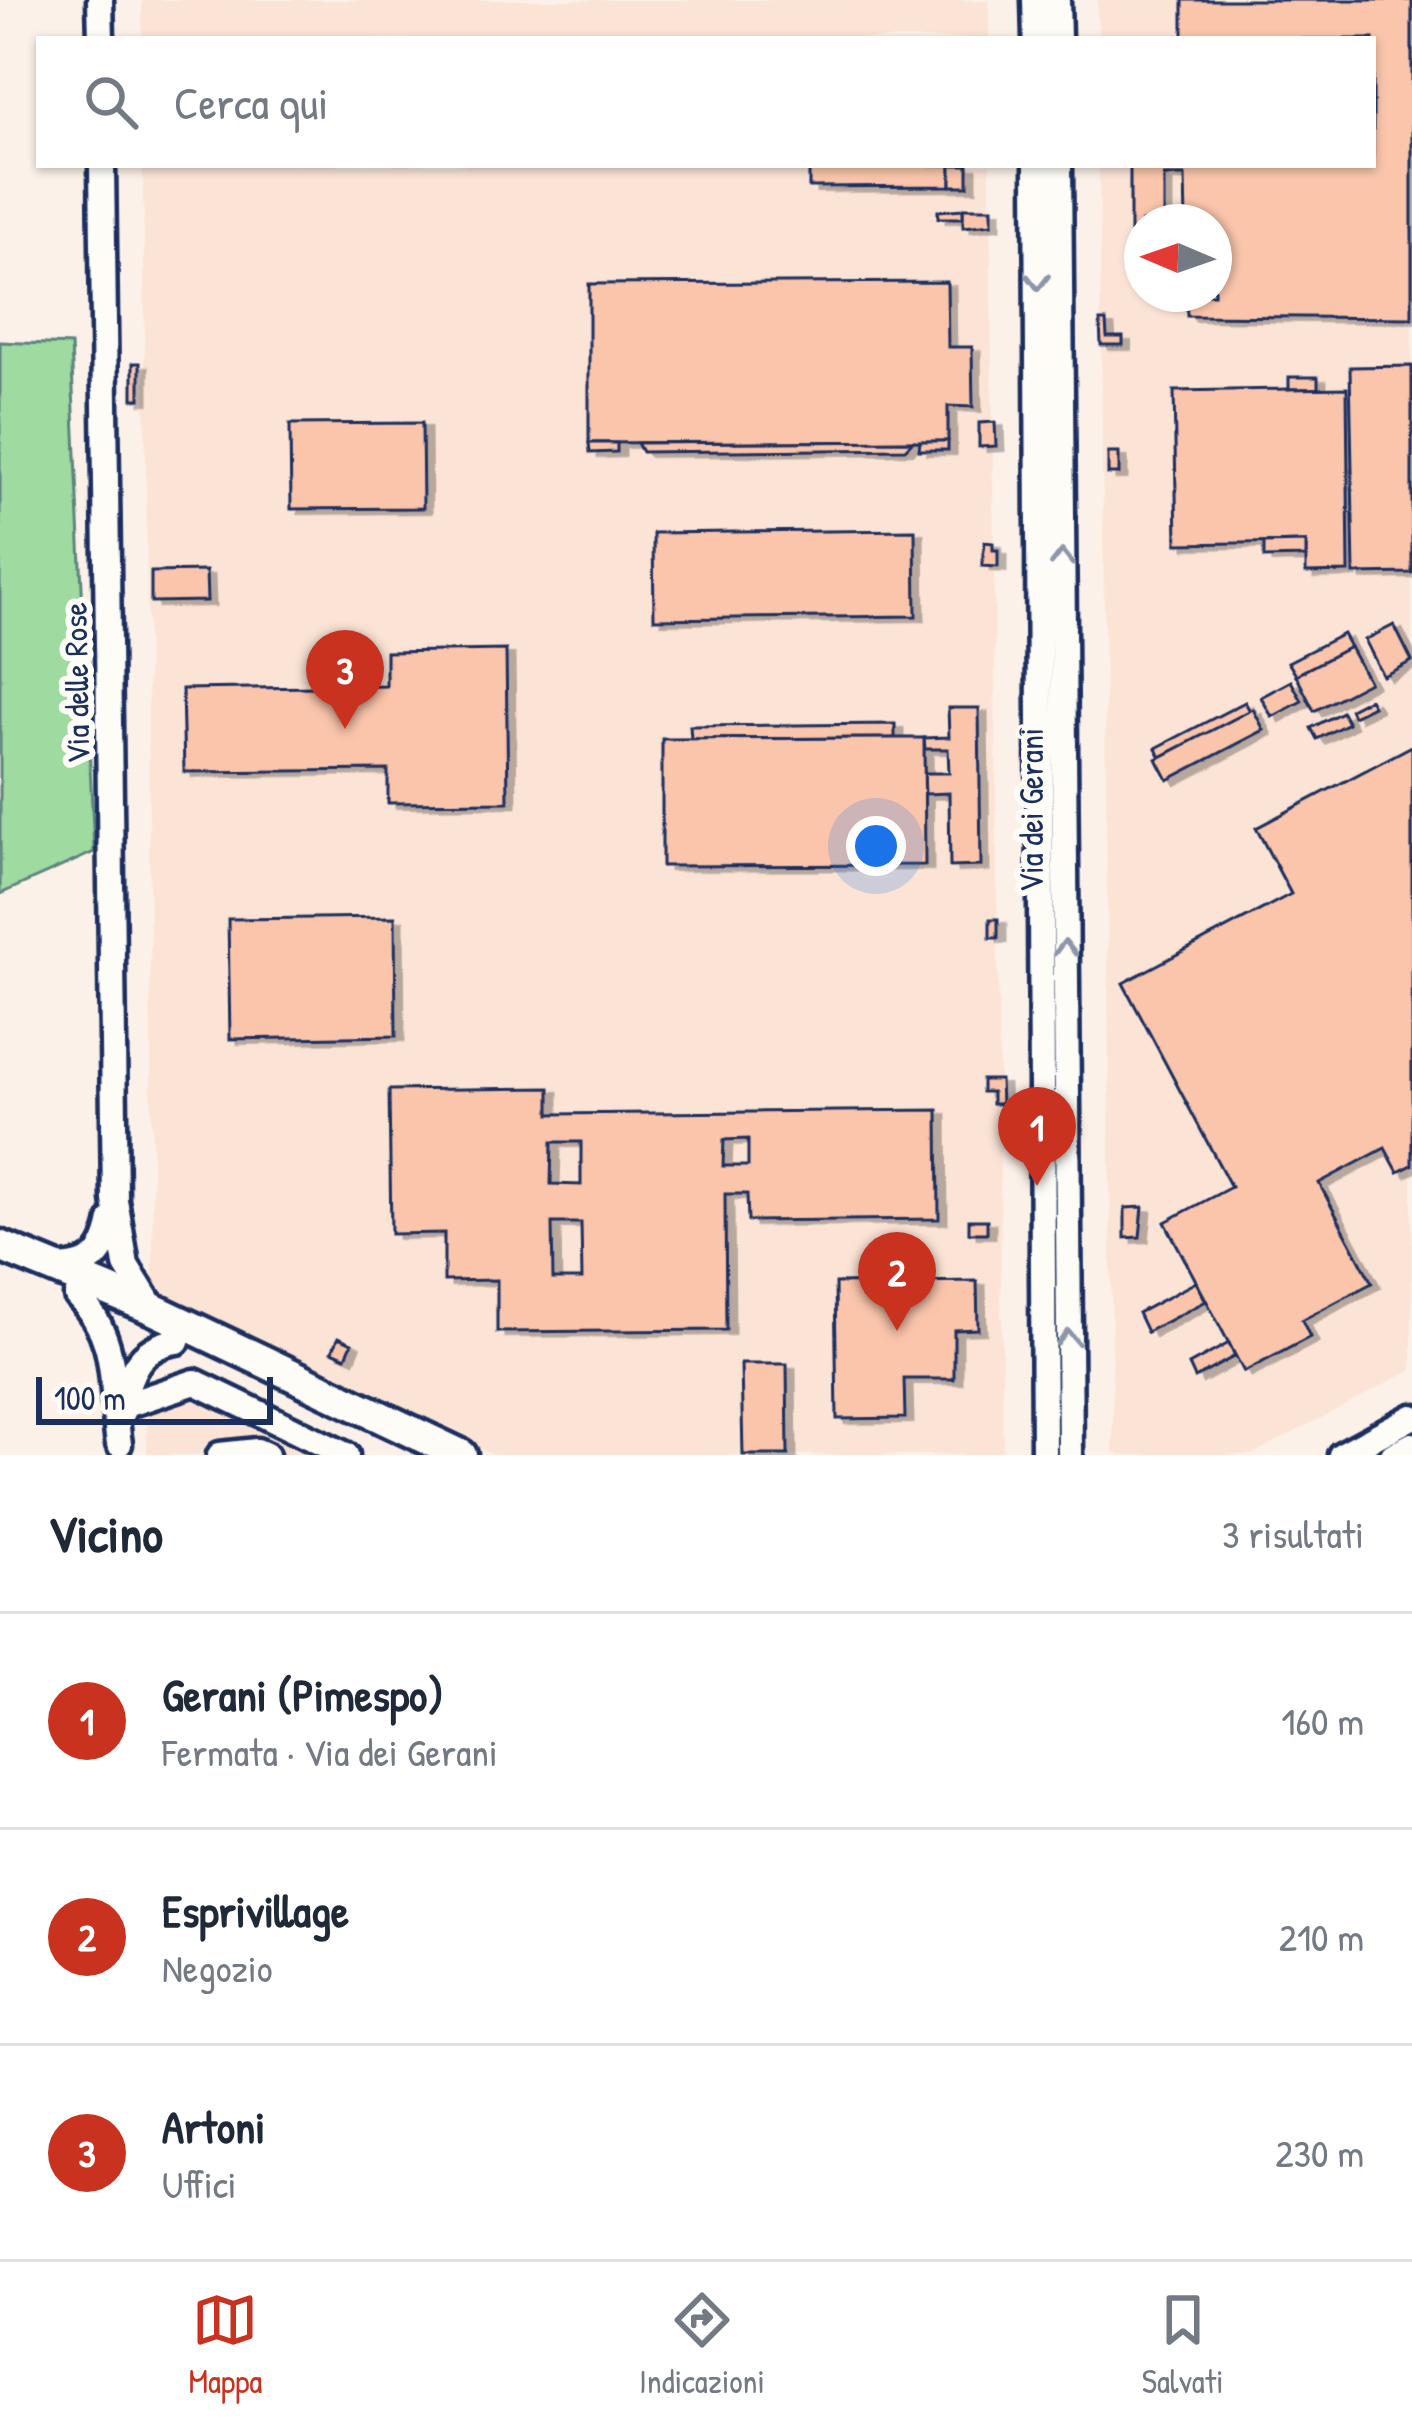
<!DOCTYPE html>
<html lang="it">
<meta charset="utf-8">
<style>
:root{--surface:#fff;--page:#f6f6f7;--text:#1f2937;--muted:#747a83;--line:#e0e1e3;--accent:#c8321e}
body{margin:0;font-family:"Patrick Hand",sans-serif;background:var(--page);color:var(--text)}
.compass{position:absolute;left:1124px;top:204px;width:108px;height:108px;border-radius:50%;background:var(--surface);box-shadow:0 3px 9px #0004;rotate:272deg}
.scale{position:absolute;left:36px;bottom:30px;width:237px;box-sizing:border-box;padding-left:12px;border:6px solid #1b2f5e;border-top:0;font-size:33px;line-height:42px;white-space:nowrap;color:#1b2f5e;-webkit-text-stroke:9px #fdfcf7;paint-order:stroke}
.you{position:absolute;left:876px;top:846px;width:42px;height:42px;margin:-30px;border:9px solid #fff;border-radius:50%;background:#1a73e8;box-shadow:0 0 0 18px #1a73e833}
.badge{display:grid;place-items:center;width:78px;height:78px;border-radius:50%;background:var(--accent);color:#fff;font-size:39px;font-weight:700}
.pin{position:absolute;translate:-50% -99px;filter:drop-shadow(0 3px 6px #0008)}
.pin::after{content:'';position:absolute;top:63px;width:42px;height:36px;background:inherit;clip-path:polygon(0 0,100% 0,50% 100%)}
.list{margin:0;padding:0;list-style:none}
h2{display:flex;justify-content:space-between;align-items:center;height:156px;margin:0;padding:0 48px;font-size:51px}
h2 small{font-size:39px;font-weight:400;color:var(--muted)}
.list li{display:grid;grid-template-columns:78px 1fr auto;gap:36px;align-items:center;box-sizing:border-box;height:216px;padding:0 48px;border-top:3px solid var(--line)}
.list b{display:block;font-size:45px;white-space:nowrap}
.list p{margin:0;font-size:39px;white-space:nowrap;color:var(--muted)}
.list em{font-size:39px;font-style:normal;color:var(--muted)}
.icon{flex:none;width:66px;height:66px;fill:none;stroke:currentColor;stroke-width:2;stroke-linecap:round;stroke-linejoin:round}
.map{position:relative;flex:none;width:1412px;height:1455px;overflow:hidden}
.search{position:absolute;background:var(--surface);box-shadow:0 3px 9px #0004;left:36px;right:36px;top:36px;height:132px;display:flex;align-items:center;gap:30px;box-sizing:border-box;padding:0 42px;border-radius:0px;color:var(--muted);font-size:45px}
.sheet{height:804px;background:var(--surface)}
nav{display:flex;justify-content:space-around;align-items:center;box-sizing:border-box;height:168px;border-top:3px solid var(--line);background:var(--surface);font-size:33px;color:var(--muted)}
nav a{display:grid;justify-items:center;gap:6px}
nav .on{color:var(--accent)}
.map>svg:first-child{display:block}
.built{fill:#fbe4d6;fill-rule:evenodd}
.green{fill:#9fdaa0;stroke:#5d847f;stroke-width:3}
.building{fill:#fac5ab;stroke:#1b2f5e;stroke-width:3;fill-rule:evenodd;filter:url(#shadow)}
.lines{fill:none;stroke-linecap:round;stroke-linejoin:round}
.minor-casing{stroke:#1b2f5e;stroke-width:33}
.major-casing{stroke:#1b2f5e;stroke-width:39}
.minor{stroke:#fdfcf7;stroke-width:24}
.major{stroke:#fdfcf7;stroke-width:30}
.oneway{stroke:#8c96aa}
.labels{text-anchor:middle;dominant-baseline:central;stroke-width:12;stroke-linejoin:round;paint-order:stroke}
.street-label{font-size:33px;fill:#1b2f5e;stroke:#fdfcf7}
</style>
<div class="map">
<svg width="1412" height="1455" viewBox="0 0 1412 1455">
<defs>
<filter id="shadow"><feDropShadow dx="8" dy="4.5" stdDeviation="0" flood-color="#0004"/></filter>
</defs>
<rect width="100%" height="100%" fill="#fcf1e8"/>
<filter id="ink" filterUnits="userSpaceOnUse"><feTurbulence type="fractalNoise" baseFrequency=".00833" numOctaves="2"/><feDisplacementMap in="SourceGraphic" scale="24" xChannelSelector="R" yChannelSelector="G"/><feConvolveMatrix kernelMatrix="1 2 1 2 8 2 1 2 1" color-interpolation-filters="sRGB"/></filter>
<g filter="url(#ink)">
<!-- built -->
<g class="built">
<rect x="142" y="0" width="847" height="39"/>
<path d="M1097 0H1412V1370L1251 1455H1120L1113 1451 1099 165H1373V39H1098ZM1142 222H1214V294H1142Z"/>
<polygon points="143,165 990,165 1003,1455 493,1455 153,1290"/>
<polygon points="201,1394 325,1455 147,1455 147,1413"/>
</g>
<!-- green -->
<polygon class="green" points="0,342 71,345 94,852 0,894"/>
<!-- building -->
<g class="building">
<polygon points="1183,0 1412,0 1412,318 1187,316 1186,294 1214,294 1214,222 1186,222 1185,176 1164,176 1164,222 1142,222 1142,232 1130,232 1130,165 1373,165 1373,39 1183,39"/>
<polygon points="809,165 951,165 951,186 809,187"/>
<rect x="951" y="165" width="17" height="21"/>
<polygon points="992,208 992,224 963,227 963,208"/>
<polygon points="963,209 963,218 938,218 938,211"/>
<polygon points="947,282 948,347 972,347 973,407 948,406 948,441 589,443 589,284"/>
<polygon points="1100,321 1106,321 1107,337 1123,337 1123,345 1101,345"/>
<rect x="133" y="363" width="7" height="36"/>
<polygon points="1412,366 1412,573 1354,574 1350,367"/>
<rect x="1289" y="377" width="29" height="12"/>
<polygon points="1347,388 1349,572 1306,573 1306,542 1177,544 1174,391"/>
<polygon points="995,422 996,446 979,447 979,423"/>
<polygon points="422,423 423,508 291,509 290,424"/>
<polygon points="913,441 905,449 642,452 637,443"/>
<polygon points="920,441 948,441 948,450 919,450"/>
<polygon points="589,443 617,443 617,452 590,453"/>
<rect x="1108" y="453" width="11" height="21"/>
<polygon points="915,530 916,616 654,619 653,533"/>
<polygon points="985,542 993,543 993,550 998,550 998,567 982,566"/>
<polygon points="1306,542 1306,557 1264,558 1264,543"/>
<polygon points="206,571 207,601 151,602 151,572"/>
<polygon points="1394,625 1412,661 1383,676 1365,640"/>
<polygon points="1343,634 1350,647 1296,675 1288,662"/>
<polygon points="1350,647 1369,682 1314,711 1296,675"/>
<polygon points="506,650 508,802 388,803 388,770 184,772 182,689 386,686 386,652"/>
<polygon points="1291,681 1302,701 1272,717 1261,697"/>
<polygon points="1369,699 1373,706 1353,716 1350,709"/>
<polygon points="1245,702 1250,711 1161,757 1156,748"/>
<polygon points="948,708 979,708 981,866 950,867 949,793 925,794 924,773 949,773 948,749 925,749 924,738 949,737"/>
<polygon points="1253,709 1264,730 1168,780 1157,759"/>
<polygon points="1342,712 1348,723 1317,739 1311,728"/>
<polygon points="895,724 895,738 691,739 690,726"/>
<polygon points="895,738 924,738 925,865 662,866 662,739"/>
<polygon points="1412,746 1412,1165 1398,1172 1385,1148 1319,1183 1372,1283 1302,1320 1310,1337 1244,1372 1165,1222 1231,1187 1123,983 1291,894 1256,828"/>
<polygon points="395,917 396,1036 230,1039 228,919"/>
<rect x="990" y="919" width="8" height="19"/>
<polygon points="982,1080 1000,1080 1001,1104 992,1104 992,1092 982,1092"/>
<path d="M550 1088V1114L938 1110 939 1219 748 1221 747 1194H725L726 1330 497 1332V1280L444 1281V1233L391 1234 389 1090ZM748 1139V1166H723L724 1140ZM552 1142H581V1185L551 1184ZM552 1223H581L582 1279H553Z"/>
<polygon points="1143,1207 1140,1237 1125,1238 1125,1208"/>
<rect x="969" y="1220" width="18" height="13"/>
<polygon points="977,1281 978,1329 954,1330 954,1379 904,1379 905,1418 837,1419 835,1283"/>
<polygon points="1196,1282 1206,1301 1147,1332 1138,1313"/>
<polygon points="339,1337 352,1343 346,1357 332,1351"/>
<polygon points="1229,1343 1235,1356 1195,1378 1189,1365"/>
<polygon points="741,1364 787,1364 788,1455 743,1455"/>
</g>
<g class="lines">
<!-- minor casing -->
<g class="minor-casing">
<g id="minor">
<polyline points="100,0 101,39"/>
<polyline points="1035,0 1036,39"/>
<polyline points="1057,0 1058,39"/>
<polyline points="102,165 115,1200 126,1265 153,1309"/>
<polyline points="1037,165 1044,1455"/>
<polyline points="1059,165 1070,1455"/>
<path d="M59 1268C94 1266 105 1255 112 1220"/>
<path d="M77 1296C121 1339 110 1387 119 1444"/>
<polyline points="123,1406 195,1382 346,1455"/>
<path d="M123 1412C127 1375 137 1347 177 1341"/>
<polyline points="220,1455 257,1451 266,1455"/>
<polyline points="1341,1455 1412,1417"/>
<polyline points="1393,1455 1412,1445"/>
</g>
</g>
<!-- major casing -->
<g class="major-casing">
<polyline id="major" points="0,1246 153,1309 461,1455"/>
</g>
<!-- minor -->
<use href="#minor" class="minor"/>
<!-- major -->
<use href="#major" class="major"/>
</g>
<!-- one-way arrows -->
<defs><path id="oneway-chevron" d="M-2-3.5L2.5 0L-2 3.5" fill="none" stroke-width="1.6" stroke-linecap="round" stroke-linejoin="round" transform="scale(3)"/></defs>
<g class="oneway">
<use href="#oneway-chevron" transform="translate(1038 282) rotate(90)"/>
<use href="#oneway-chevron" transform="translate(1062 558) rotate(-90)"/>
<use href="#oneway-chevron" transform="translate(1065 948) rotate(-90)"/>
<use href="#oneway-chevron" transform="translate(1068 1338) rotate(-91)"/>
</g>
</g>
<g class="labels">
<!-- street labels -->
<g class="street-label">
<text transform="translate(76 683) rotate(-91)">Via delle Rose</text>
<text transform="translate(1031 810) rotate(-90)">Via dei Gerani</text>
</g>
</g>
</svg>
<svg class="compass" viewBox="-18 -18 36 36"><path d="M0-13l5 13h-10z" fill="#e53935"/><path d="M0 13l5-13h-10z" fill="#747a83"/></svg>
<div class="scale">100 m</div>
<div class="you"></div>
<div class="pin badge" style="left:1037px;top:1186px">1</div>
<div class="pin badge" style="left:897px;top:1331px">2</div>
<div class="pin badge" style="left:345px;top:729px">3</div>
<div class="search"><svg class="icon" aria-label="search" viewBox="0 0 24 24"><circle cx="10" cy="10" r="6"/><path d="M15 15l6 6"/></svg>Cerca qui</div>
</div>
<section class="sheet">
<h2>Vicino<small>3 risultati</small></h2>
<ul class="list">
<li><span class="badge">1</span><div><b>Gerani (Pimespo)</b><p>Fermata · Via dei Gerani</p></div><em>160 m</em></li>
<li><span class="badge">2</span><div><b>Esprivillage</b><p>Negozio</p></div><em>210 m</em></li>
<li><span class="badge">3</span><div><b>Artoni</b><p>Uffici</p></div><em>230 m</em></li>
</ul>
</section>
<nav>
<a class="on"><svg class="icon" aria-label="map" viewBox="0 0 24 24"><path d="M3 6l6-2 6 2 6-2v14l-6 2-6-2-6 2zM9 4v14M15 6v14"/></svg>Mappa</a>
<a><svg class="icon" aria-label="directions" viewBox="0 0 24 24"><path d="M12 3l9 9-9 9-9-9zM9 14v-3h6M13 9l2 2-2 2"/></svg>Indicazioni</a>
<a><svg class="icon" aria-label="saved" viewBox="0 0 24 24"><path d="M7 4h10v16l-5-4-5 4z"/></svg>Salvati</a>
</nav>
